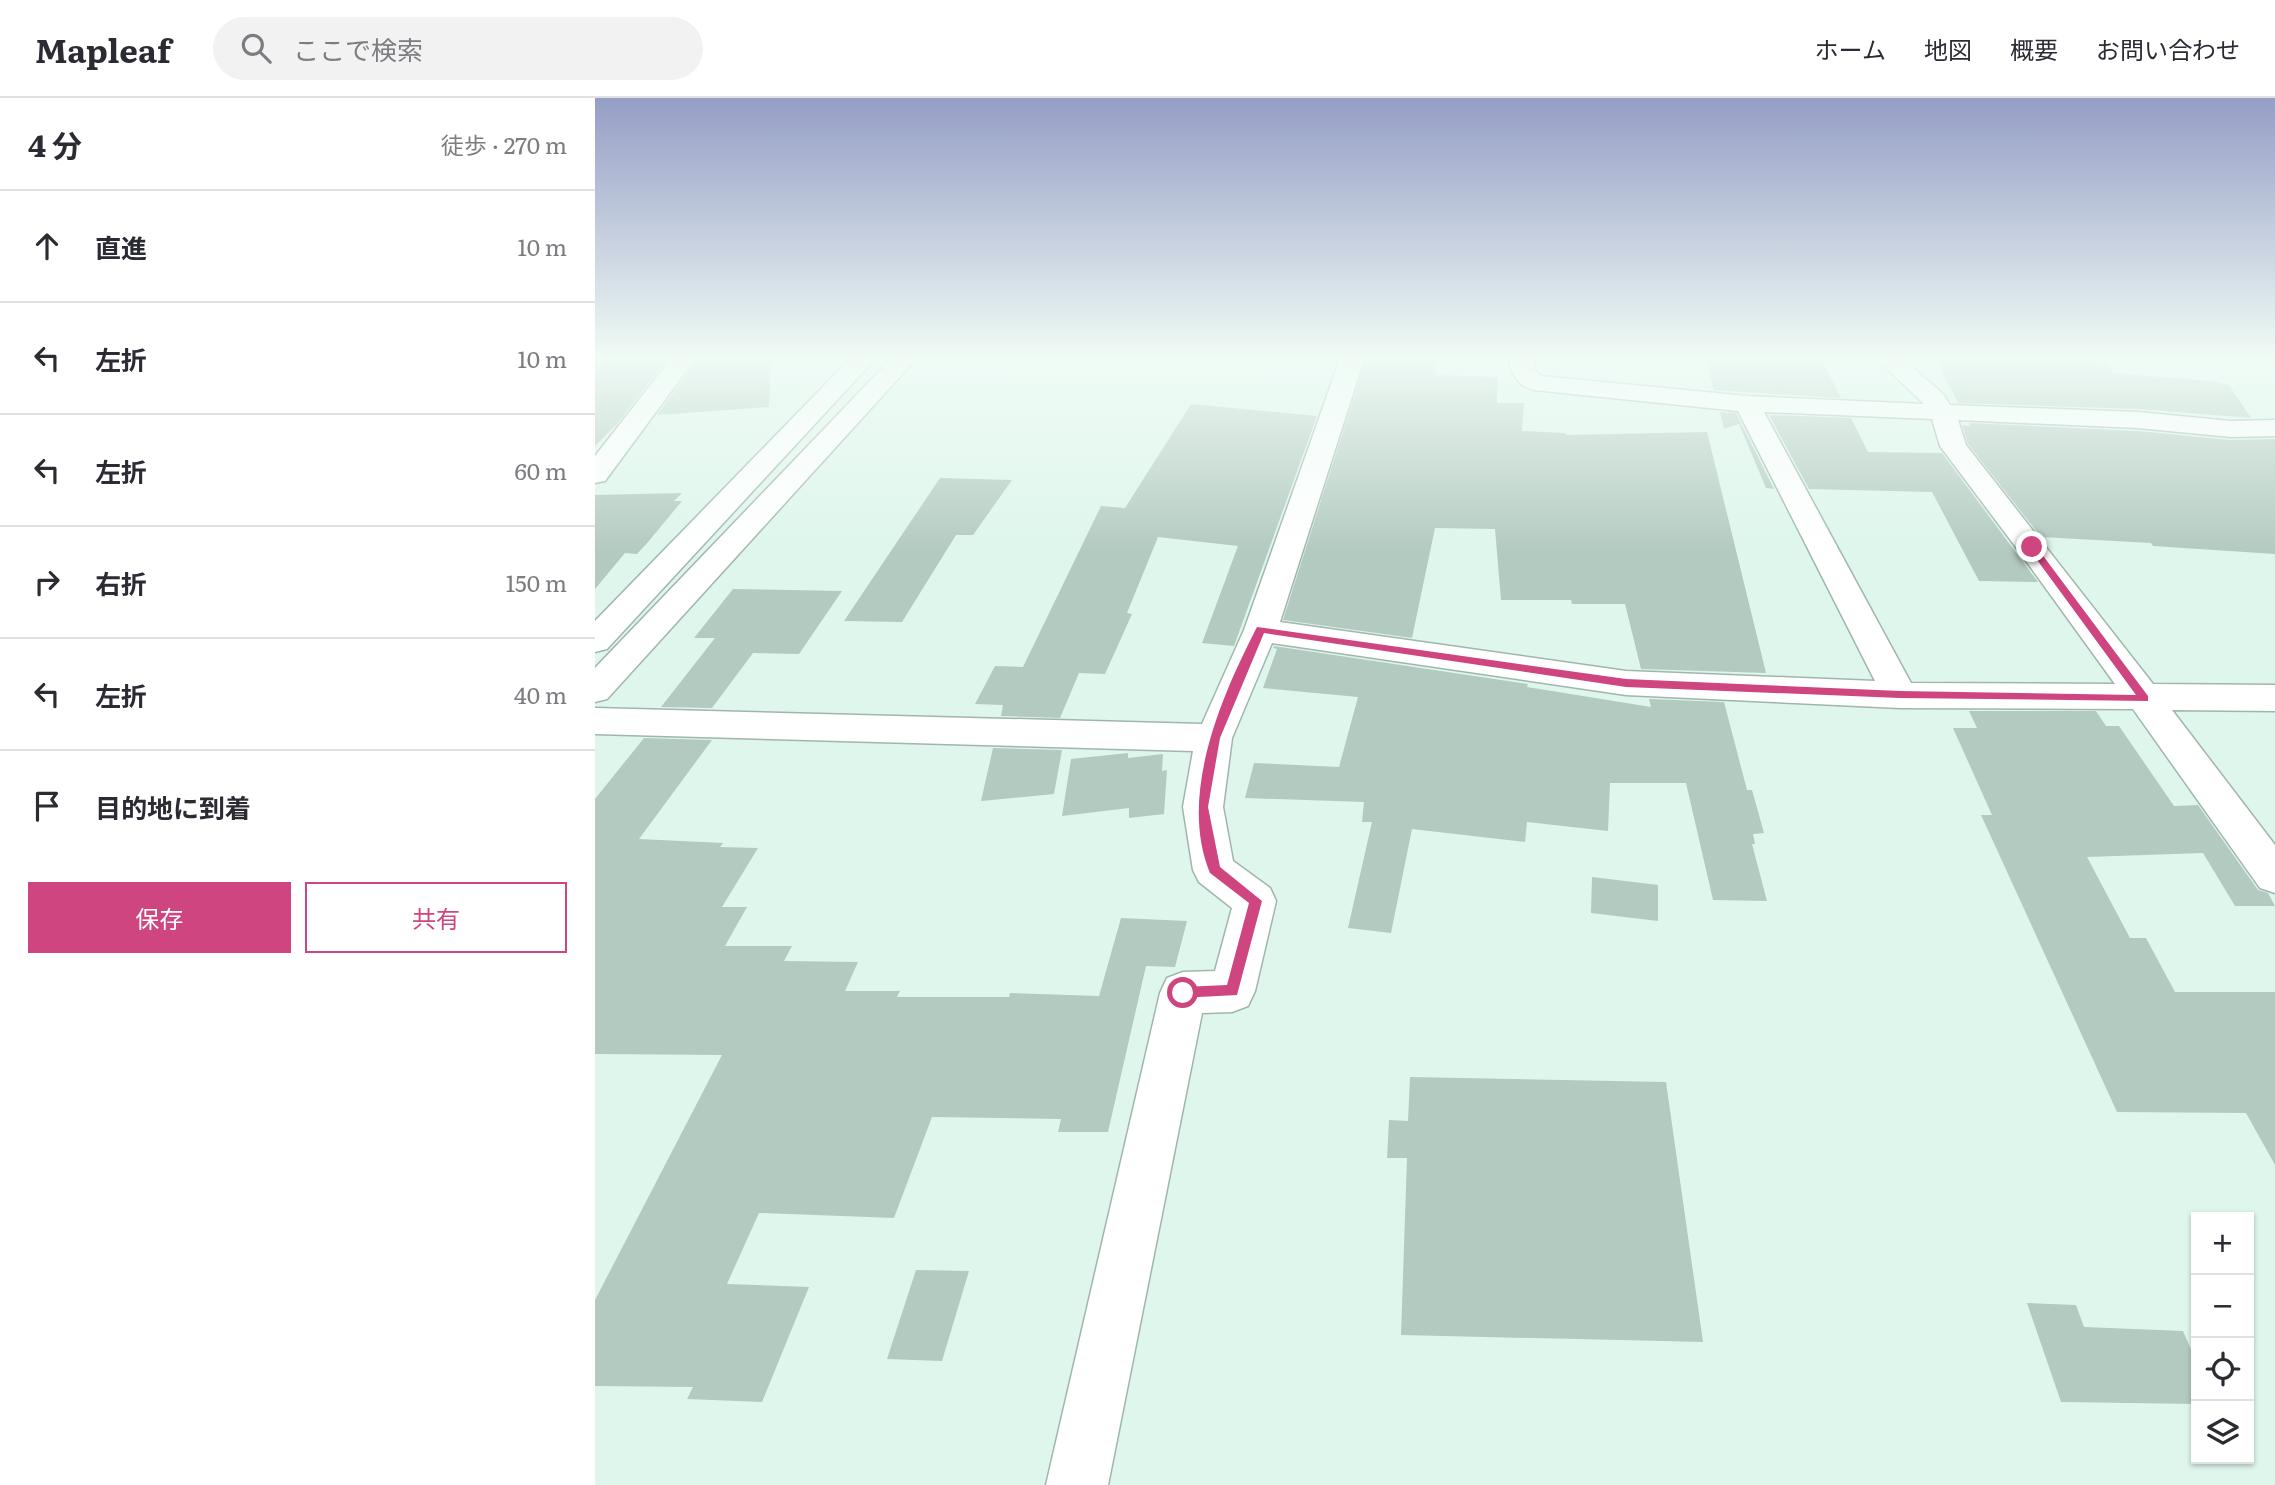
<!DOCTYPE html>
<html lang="ja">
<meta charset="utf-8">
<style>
:root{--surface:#fff;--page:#f2f2f3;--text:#2b2b33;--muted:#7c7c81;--line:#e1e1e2;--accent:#ce4580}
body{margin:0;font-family:Literata,"Noto Sans JP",serif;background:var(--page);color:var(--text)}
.controls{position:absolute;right:21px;bottom:21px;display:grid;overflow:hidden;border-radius:0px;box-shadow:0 2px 5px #0004}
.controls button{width:63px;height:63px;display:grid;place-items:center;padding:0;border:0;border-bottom:2px solid var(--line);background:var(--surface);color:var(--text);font:35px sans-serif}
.stop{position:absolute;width:21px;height:21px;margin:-16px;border:5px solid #ce4580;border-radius:50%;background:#fff}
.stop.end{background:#ce4580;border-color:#fff;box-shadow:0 2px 7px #0008}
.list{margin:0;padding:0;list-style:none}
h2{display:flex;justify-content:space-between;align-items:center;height:91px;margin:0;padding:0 28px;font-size:30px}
h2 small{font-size:23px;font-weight:400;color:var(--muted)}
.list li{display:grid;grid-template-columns:46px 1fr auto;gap:21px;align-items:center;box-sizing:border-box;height:112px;padding:0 28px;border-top:2px solid var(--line)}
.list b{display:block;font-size:26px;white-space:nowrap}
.list em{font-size:23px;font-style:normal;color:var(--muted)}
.actions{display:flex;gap:14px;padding:21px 28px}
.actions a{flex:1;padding:16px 0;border:2px solid var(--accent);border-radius:0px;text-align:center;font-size:24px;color:var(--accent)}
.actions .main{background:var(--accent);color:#fff}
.icon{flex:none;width:38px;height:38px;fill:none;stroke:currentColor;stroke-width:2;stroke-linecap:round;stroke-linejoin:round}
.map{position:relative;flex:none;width:1680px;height:1387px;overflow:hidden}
header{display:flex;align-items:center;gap:42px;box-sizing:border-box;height:98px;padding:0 35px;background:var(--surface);border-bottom:2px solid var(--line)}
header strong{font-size:33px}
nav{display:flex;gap:38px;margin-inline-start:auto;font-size:24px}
.search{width:490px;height:63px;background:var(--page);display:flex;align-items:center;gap:18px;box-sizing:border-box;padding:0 24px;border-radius:38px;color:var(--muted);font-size:26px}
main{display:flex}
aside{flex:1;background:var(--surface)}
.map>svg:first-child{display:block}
.building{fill:#b3cac0}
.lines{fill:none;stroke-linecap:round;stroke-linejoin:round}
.street-casing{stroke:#a0b6ad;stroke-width:3}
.secondary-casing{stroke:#a0b6ad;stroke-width:3}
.street{fill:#fff;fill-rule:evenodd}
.secondary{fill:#fff;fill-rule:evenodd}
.route{fill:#ce4580}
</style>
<header>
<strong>Mapleaf</strong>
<div class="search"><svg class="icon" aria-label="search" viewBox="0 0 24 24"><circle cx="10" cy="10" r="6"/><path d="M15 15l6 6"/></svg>ここで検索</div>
<nav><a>ホーム</a><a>地図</a><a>概要</a><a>お問い合わせ</a></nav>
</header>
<main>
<aside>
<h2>4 分<small>徒歩 · 270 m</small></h2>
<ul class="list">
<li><svg class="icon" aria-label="ahead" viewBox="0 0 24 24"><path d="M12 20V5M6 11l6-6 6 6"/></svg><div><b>直進</b></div><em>10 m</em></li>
<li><svg class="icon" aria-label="left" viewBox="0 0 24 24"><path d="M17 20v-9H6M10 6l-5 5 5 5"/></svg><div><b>左折</b></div><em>10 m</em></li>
<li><svg class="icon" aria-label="left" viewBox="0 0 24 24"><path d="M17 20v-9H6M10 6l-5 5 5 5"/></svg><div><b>左折</b></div><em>60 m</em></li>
<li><svg class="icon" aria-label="right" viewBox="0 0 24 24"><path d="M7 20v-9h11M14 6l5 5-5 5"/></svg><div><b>右折</b></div><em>150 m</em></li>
<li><svg class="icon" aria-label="left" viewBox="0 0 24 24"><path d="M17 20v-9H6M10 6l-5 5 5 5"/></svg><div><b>左折</b></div><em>40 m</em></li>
<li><svg class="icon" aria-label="arrive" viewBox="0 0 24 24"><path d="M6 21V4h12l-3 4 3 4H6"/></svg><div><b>目的地に到着</b></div></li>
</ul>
<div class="actions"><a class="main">保存</a><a>共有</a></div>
</aside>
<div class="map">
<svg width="1680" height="1387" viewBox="0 0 1680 1387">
<rect width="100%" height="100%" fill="#def6ec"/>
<!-- building -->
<g class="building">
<polygon points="0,261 73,261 21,327 0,348"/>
<polygon points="103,261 176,261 174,309 62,317"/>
<polygon points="771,261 843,261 840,277 903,279 902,305 929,305 927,333 970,335 971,337 1112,334 1171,575 1046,571 1030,506 977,506 976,502 906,502 900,431 840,430 817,540 688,522"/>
<polygon points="1110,261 1226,261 1246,300 1119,292"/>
<polygon points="1341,261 1478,261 1514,265 1517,275 1614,283 1634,287 1656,320 1543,311 1363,305"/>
<polygon points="596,306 722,318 639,548 607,545 643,448 563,439 532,515 537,516 510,576 484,575 465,620 406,618 408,607 380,606 400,568 428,569 506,408 530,410"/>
<polygon points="1125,314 1141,315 1179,391 1171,390 1144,326 1129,331"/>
<polygon points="1174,317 1256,320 1273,354 1347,355 1443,484 1384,483 1337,394 1214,391"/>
<polygon points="1374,325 1543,333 1636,342 1680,341 1680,456 1558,448 1556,445 1446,439 1373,346 1367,327 1375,328"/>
<polygon points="345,380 417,382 378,437 361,437 307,524 249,523"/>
<polygon points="87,395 79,403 87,403 53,444 42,456 30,455 0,491 0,397"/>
<polygon points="138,491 247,493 204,556 158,555 117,610 66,609 120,540 99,540"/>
<polygon points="679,548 933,586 932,589 1056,609 1054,601 1129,604 1152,692 1157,692 1169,735 1158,736 1160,746 1157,746 1172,803 1118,802 1091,685 1015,685 1013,733 932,724 930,744 817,731 796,835 753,830 777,724 767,724 769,704 650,700 659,665 744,669 763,599 668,590 682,551 678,550"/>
<polygon points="1374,613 1501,613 1511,628 1524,628 1579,708 1603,707 1663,792 1673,795 1680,808 1640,808 1608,755 1492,759 1535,840 1551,840 1580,894 1680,894 1680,1067 1651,1015 1522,1014 1386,717 1397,717 1358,630 1382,630"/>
<polygon points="49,640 117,642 44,741 128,745 125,749 163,750 127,809 152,809 130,848 197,848 189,863 263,864 250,893 305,893 302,899 414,899 415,895 504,898 526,820 592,823 580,869 551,868 513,1034 463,1034 466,1021 337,1019 299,1120 164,1115 132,1186 214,1189 167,1304 92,1301 98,1289 0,1288 0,1202 127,957 0,956 0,701"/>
<polygon points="398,650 467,652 459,696 386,703"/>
<polygon points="533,655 533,660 568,656 567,673 572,672 569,716 534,720 534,710 467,718 476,661"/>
<polygon points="997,779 1063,787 1063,823 996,815"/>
<polygon points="815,979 1071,984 1108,1244 806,1237 812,1060 792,1060 794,1022 813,1023"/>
<polygon points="321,1172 374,1173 347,1263 292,1261"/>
<polygon points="1432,1205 1481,1207 1489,1229 1588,1233 1601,1263 1601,1306 1466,1304"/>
</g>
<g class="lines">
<!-- street casing -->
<g class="street-casing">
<g id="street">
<polygon points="76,261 100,261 10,383 0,385 0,358"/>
<path d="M745 261H769L685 524 1031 573 1280 583 1143 313 939 292C923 288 916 276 914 261H938L940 272 946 278 1152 298 1329 306 1282 261H1308L1348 296 1355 307 1543 314 1636 323 1680 322V338L1636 339 1543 330 1363 322 1371 347 1558 586 1680 587V613L1577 612 1680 747V795L1665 790 1538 611 1305 610 1031 597 677 545 637 640 628 709 638 763 675 790 681 803 660 893 653 908 637 914 607 915 513 1387H451L565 895 572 880 588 874 620 873 637 810 604 784 598 772 588 709 598 653 0 636V610L607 626 649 532ZM1169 314 1337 321 1345 348 1426 456 1520 586 1316 585Z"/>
</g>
</g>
<!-- secondary casing -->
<g class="secondary-casing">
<g id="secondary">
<polygon points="255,261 280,261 12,551 0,554 0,523"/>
<polygon points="296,261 321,261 12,601 0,604 0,570"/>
</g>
</g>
<!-- street -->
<use href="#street" class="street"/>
<!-- secondary -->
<use href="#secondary" class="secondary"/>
</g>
<!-- sky -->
<linearGradient id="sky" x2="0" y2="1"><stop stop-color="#959ec5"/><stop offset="0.57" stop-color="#f0fbf6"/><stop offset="1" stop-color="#f0fbf6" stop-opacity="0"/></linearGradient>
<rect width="1680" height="455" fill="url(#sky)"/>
<!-- route -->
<path class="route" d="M1434 447H1440L1553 598V603L1305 600 1031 589 669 535 625 640 613 709 625 769 667 803 642 897 584 900V891L588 889 632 887 654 805 615 775C583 698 626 599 662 529L1031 581 1305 593 1541 597 1434 451Z"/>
</svg>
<div class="controls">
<button>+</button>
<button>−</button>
<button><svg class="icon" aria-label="locate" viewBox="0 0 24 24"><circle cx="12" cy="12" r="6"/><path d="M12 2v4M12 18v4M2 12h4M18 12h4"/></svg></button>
<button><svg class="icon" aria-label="layers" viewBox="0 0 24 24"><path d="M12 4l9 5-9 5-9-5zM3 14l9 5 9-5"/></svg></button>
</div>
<div class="stop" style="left:588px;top:895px"></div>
<div class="stop end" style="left:1437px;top:449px"></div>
</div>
</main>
